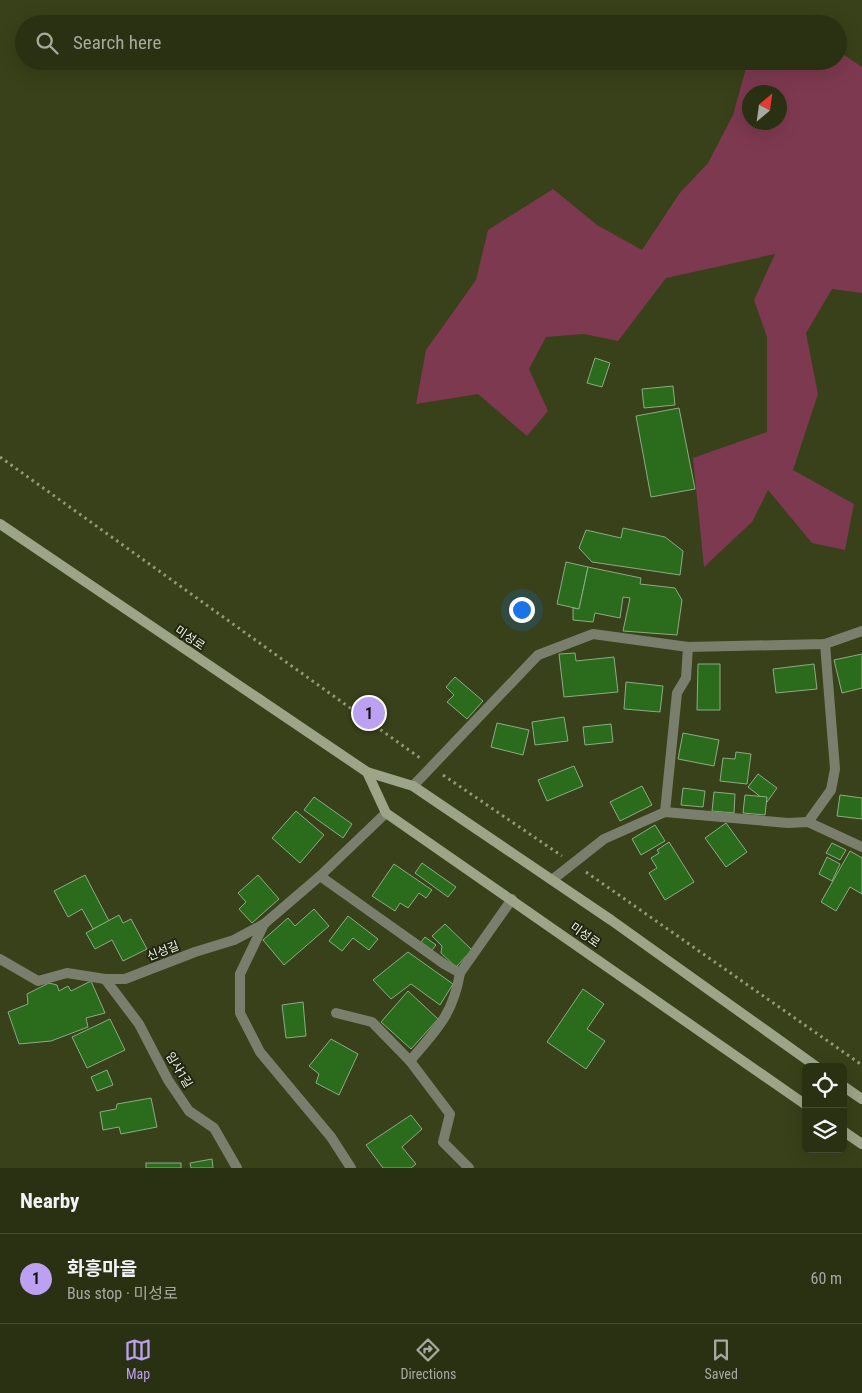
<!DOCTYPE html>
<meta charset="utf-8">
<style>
:root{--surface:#2a3113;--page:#32391c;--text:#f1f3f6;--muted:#a5a9a0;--line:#464c33;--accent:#bca0f2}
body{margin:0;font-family:"Roboto Condensed","Noto Sans KR",sans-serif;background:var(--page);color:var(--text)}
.controls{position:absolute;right:15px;bottom:15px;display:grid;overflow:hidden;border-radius:8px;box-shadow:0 5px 20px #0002}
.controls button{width:45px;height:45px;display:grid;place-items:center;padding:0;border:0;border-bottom:1px solid var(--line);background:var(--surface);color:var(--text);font:25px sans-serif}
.compass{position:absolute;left:742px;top:85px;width:45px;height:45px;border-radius:50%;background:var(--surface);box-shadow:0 5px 20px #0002;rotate:29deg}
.you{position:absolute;left:521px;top:609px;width:18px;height:18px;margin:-12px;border:4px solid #fff;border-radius:50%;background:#1a73e8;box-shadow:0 0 0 8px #1a73e833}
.badge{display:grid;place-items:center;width:32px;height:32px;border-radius:50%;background:var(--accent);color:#111;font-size:16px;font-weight:700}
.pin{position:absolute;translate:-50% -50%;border:2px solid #fff;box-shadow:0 1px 5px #0006}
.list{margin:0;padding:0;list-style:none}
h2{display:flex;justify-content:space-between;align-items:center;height:65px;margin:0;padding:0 20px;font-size:21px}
h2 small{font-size:16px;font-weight:400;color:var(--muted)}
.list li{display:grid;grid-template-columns:32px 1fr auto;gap:15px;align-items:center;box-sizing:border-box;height:90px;padding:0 20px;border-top:1px solid var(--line)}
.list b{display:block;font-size:19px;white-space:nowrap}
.list p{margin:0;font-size:16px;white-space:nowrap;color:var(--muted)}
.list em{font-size:16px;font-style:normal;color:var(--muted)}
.icon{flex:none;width:28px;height:28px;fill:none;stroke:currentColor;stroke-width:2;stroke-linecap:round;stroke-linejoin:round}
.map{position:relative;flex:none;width:862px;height:1168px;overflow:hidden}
.search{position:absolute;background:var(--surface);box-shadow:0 5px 20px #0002;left:15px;right:15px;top:15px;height:55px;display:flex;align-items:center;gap:12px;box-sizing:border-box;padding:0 18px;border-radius:28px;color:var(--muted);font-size:19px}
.sheet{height:155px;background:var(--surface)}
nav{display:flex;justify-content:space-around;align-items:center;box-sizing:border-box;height:70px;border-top:1px solid var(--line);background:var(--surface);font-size:14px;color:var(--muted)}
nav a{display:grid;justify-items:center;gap:2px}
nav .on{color:var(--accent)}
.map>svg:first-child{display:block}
.green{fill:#7d3950;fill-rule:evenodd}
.building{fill:#2b6c1c;stroke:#8cab86}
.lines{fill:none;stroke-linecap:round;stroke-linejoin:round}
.path{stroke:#919979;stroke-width:3;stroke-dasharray:2.5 4;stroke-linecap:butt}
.lane{stroke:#7a7f6d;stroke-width:10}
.street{stroke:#7a7f6d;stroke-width:10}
.secondary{stroke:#9ca587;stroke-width:10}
.labels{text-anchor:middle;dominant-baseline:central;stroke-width:4;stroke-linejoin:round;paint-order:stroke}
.street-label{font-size:12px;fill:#eff6df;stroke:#212614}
</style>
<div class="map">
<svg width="862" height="1168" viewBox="0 0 862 1168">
<rect width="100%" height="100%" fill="#384119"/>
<!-- green -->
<path class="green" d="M838 51 862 67V293L832 289 806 333 818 394 793 470 854 504 845 550 812 543 768 490 752 522 704 567 693 458 767 432V337L754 300 775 254 666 278 618 341 584 334 546 337 529 369 548 411 527 436 478 394 416 404 426 350 476 280 488 230 553 189 597 225 642 250 679 194 708 163 733 115 748 61H838ZM750 92H780V122H750Z"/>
<!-- building -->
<g class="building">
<polygon points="595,358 610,363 602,387 587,383"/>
<polygon points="673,386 675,405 644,408 642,389"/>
<polygon points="679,408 695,489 651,497 636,416"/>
<polygon points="623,528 665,537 683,551 680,575 592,562 579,548 586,530 621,538"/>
<polygon points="566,562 588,567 579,609 557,604"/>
<polygon points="588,567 641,578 640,584 675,588 682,600 677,635 623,631 630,598 623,597 620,618 595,613 593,622 573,620 573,608 579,609"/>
<polygon points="575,653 576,661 614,657 618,692 564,697 559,654"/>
<polygon points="862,654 862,688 842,693 834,660"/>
<polygon points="698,664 720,664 720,710 697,710"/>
<polygon points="814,664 817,689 776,693 773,669"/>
<polygon points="455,677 483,701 467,719 447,702 454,695 446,687"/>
<polygon points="626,682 663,686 660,712 624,709"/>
<polygon points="564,717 568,741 535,745 532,722"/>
<polygon points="497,723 529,730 523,755 491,747"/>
<polygon points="611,724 613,742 585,745 583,727"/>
<polygon points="683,733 719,740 714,766 678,759"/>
<polygon points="736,752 751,754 747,784 720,781 723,758 735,759"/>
<polygon points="574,766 583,786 547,801 538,780"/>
<polygon points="758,774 777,788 767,802 748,787"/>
<polygon points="642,786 652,805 620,821 610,802"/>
<polygon points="683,788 705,791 703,807 681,805"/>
<polygon points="714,792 735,794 734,813 712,811"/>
<polygon points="745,795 767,797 765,815 743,813"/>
<polygon points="840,795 862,798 862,819 837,816"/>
<polygon points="314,797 352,824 343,838 304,810"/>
<polygon points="296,811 324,835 300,863 272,838"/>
<polygon points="726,823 747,852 726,867 705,838"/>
<polygon points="655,825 665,841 641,855 632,839"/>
<polygon points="669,842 694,882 665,900 649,873 657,868 651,858 659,853 657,850"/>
<polygon points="832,843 846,850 840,860 826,853"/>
<polygon points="850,851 862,858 862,894 850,887 836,911 821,902"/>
<polygon points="827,857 840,864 832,881 819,874"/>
<polygon points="422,863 456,887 448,897 415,873"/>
<polygon points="394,864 432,890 426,898 419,893 408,908 400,903 395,911 372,896"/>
<polygon points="85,875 109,921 93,929 82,909 68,917 54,891"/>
<polygon points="258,875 279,899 252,923 239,909 246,902 238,893"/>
<polygon points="314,909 329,926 284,965 263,940 288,918 295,926"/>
<polygon points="119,915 123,923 131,919 147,949 123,961 112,940 95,949 86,933"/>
<polygon points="348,916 378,939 369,950 353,938 342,951 329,941"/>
<polygon points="445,924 472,950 456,967 441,953 442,946 432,936"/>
<polygon points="425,937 436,945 432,950 421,942"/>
<polygon points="408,952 453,984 440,1005 411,984 391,999 373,980"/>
<polygon points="91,981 105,1013 86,1018 88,1027 51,1041 19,1044 8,1012 28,1004 27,994 49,983 57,985 59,991 68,986 71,991"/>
<polygon points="583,989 604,1004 587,1029 605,1041 586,1069 547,1042"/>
<polygon points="408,991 438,1019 411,1049 381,1022"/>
<polygon points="303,1002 306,1036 286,1038 282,1005"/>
<polygon points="110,1019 125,1050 87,1068 72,1037"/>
<polygon points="331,1039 358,1054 339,1095 316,1083 319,1074 309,1066"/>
<polygon points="107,1070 113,1085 97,1091 91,1077"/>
<polygon points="151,1098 157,1127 121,1134 119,1127 103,1130 100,1112 116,1109 117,1104"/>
<polygon points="411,1115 422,1129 402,1147 416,1164 411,1168 383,1168 366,1145"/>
<polygon points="212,1159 213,1168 191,1168 190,1163"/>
<rect x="146" y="1163" width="35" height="5"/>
</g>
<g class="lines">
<!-- path -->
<g class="path">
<polyline points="0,457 420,758"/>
<polyline points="443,775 562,856"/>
<polyline points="586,872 862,1065"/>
</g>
<!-- lane -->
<g class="lane">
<path d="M460 973C453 1015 436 1030 410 1061L450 1114 443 1142 469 1168"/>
<polyline points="336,1013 372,1022 410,1061"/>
</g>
<!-- street -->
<g class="street">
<polyline points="413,786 538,655 593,634 688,647 825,644 862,631"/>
<polyline points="665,812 677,693 686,678 688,647"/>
<polyline points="386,813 320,876 444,964 460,973 512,899"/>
<polyline points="808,822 831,790 835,769 825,644"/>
<polyline points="552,880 604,839 665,812 788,823 808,822 862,847"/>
<polyline points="264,924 240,974 240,1013 260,1052 331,1137 351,1168"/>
<polyline points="0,959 38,981 67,973 105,979 125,979 195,952 234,940 264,924 320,876"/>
<polyline points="105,979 139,1024 168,1080 189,1111 214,1128 237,1168"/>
</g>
<!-- secondary -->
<g class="secondary">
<polyline points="0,524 367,772 413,786 611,920 817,1067"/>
<polyline points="367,772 386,813 806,1105"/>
<polyline points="843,1086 862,1099"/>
<polyline points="843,1131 862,1144"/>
</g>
</g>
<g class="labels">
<!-- street labels -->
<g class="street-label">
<text transform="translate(190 638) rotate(34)">미성로</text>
<text transform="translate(585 935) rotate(35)">미성로</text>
<text transform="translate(163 951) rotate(-21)">신성길</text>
<text transform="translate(179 1070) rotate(59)">임사1길</text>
</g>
</g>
</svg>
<div class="controls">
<button><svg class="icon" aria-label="locate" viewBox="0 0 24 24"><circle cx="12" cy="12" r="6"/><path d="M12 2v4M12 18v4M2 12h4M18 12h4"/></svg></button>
<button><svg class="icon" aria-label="layers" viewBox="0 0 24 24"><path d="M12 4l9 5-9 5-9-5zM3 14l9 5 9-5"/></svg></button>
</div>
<svg class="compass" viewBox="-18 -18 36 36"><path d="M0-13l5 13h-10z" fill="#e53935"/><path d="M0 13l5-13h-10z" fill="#a5a9a0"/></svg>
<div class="you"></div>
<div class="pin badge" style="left:369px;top:713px">1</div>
<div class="search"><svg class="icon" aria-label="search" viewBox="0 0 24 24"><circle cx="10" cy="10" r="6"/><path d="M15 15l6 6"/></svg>Search here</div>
</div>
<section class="sheet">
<h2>Nearby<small></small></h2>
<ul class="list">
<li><span class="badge">1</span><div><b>화흥마을</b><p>Bus stop · 미성로</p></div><em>60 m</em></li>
</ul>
</section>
<nav>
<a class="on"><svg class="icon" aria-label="map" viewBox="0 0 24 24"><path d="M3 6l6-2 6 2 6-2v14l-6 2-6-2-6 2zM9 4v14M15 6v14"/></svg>Map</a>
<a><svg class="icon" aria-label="directions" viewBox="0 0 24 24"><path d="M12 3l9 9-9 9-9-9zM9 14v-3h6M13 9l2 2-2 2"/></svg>Directions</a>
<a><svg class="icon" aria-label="saved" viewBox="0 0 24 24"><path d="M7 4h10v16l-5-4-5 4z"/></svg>Saved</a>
</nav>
